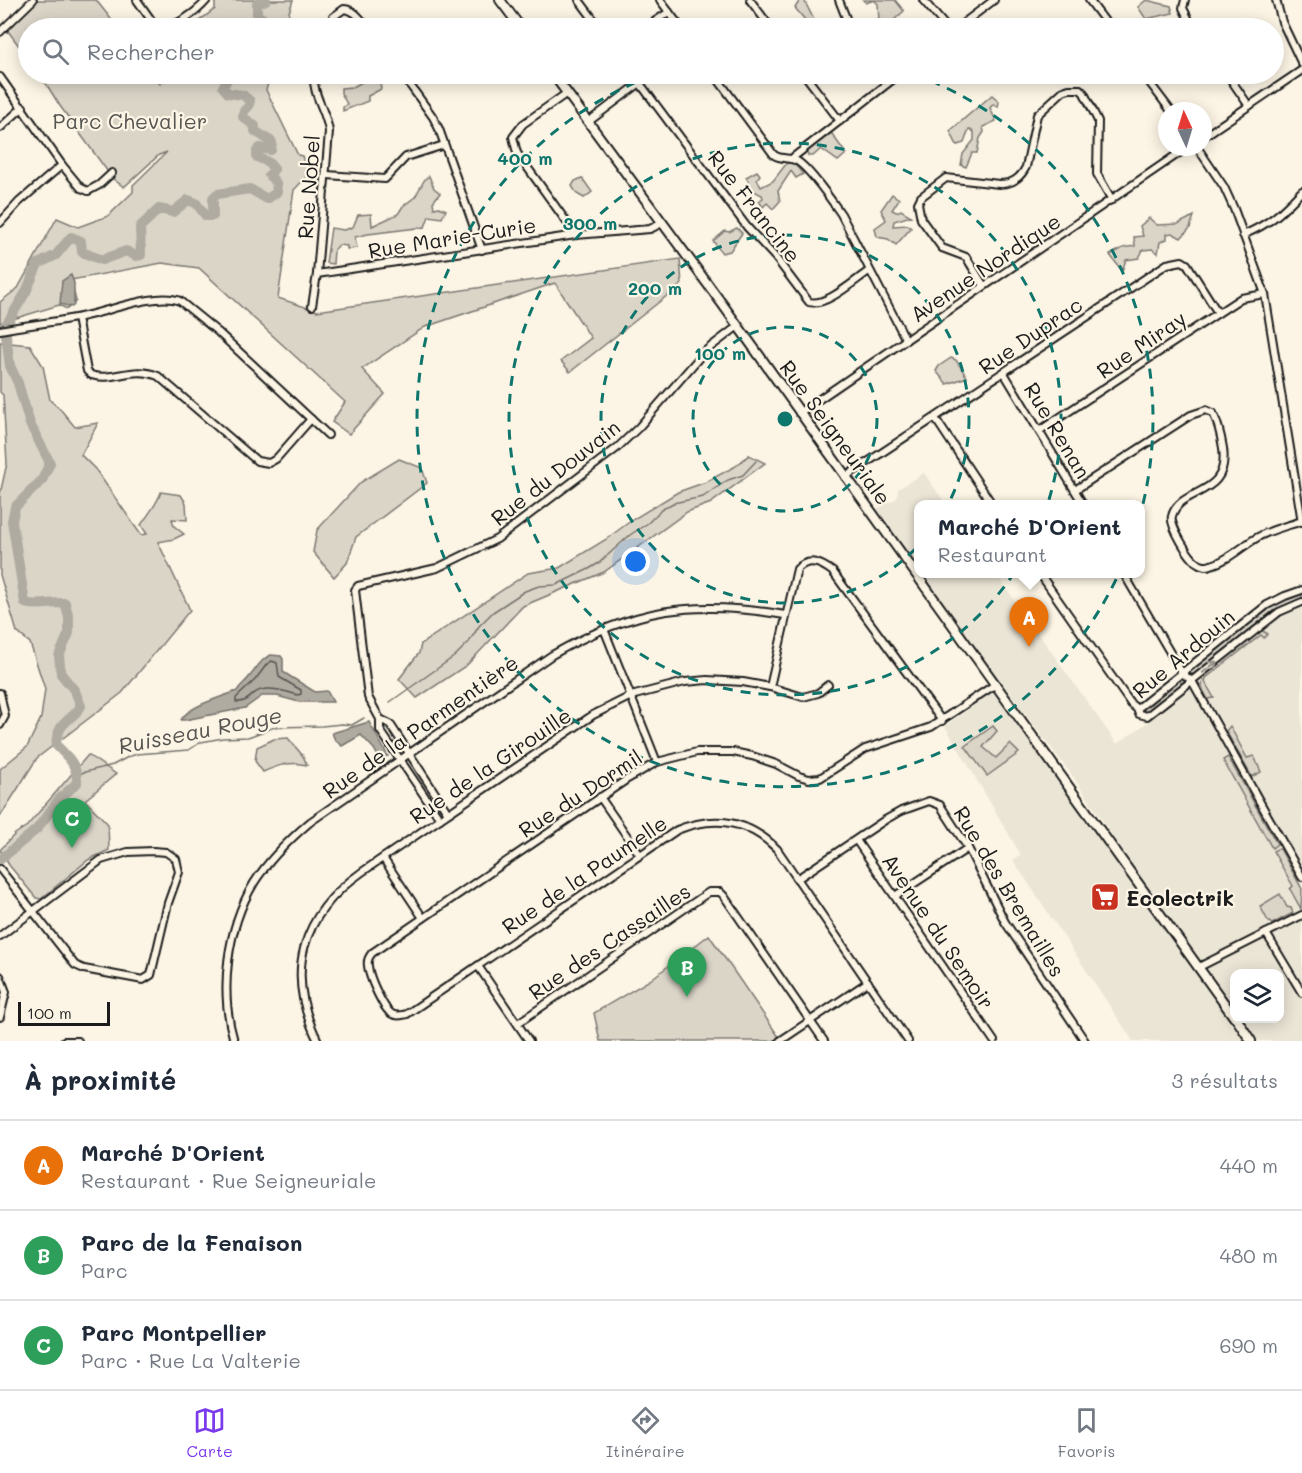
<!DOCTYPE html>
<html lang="fr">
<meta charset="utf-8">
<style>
:root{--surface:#fff;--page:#f6f6f7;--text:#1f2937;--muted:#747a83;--line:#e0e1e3;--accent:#7c3aed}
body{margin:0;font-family:Mali,sans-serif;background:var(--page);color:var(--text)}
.controls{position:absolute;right:18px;bottom:18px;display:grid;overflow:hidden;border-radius:12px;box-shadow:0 3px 15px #0003}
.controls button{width:54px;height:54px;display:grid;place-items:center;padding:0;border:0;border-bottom:2px solid var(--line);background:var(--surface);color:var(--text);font:30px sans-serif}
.compass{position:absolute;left:1158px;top:102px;width:54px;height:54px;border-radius:50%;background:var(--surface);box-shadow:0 3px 15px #0003;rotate:356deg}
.scale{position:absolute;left:18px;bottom:15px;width:92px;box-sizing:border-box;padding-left:6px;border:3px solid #1c1c1c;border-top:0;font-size:16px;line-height:21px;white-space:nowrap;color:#1c1c1c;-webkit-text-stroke:4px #fcf5e5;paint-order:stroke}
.you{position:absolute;left:636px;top:562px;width:21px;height:21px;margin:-15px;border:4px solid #fff;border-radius:50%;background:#1a73e8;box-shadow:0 0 0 9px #1a73e833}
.badge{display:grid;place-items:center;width:39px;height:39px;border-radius:50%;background:var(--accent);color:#fff;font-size:20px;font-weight:700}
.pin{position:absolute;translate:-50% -50px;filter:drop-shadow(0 2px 3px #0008)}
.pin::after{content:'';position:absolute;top:32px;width:21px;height:18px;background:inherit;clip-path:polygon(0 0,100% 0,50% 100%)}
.popup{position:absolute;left:914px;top:500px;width:231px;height:78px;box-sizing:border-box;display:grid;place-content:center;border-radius:12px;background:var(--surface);filter:drop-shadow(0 2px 4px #0005);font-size:20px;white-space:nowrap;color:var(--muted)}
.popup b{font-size:22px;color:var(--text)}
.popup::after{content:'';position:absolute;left:50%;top:100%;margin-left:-12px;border:12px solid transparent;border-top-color:var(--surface)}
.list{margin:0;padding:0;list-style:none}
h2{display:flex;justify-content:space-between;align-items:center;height:78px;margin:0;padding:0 24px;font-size:26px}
h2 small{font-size:20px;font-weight:400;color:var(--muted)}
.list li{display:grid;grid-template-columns:39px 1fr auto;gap:18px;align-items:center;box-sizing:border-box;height:90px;padding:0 24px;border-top:2px solid var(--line)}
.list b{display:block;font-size:22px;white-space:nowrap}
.list p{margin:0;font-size:20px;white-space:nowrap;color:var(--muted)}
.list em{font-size:20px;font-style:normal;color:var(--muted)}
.icon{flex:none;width:33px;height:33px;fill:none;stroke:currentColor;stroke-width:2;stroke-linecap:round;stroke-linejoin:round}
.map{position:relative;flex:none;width:1302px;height:1041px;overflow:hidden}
.search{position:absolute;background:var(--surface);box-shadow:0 3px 15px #0003;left:18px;right:18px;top:18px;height:66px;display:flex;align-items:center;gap:15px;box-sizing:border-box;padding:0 21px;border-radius:33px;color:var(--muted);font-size:22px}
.sheet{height:348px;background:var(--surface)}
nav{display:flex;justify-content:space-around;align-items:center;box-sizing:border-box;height:84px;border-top:2px solid var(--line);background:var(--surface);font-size:16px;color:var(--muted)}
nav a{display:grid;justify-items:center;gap:3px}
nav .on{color:var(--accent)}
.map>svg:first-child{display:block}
.built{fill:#ebe5d6}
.green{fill:#dbd5c8;stroke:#7c7872;stroke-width:1.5}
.water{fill:#b0aba1;stroke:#75726c;stroke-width:1.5}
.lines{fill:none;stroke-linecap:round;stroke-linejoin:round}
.shore{stroke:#575551;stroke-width:1.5}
.stream{stroke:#75726c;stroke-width:1.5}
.river{stroke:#b0aba1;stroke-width:10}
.minor-casing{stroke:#1c1c1c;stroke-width:10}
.tertiary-casing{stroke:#1c1c1c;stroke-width:12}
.minor{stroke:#fcf5e5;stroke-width:6}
.tertiary{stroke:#fcf5e5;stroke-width:8}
.oneway{stroke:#97938b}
.ring{fill:none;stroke:#0f766e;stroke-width:3;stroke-dasharray:10 8}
.labels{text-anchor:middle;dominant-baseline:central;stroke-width:4.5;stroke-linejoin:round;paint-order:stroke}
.park-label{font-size:21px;fill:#555450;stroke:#fcf5e5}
.street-label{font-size:21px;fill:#1c1c1c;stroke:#fcf5e5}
.poi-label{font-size:21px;font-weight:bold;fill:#1c1c1c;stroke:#fcf5e5;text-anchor:start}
.water-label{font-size:22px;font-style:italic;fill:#575551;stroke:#fcf5e5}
.centre{fill:#0f766e;stroke:#fcf5e5;stroke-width:3}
.ring-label{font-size:18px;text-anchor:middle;font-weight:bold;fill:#0f766e;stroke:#fcf5e5;stroke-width:4.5;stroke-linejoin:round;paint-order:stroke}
</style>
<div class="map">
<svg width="1302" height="1041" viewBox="0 0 1302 1041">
<rect width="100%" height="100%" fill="#fcf5e5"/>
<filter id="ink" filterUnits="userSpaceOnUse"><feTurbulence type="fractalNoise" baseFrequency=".0167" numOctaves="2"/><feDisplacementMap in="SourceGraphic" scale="12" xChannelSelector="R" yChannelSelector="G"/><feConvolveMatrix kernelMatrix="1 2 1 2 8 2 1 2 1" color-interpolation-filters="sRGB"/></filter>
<g filter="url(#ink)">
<!-- built -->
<g class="built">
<polygon points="924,473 946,504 918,504 918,573 872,512 897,498 898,489"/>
<polygon points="918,574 996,574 1117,744 1148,722 1192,681 1267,621 1302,602 1302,1041 1251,1041 1236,1019 1280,1018 1280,974 1234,974 1234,1017 1072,775"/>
<polygon points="994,691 1244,1041 1133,1041 1013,860 1021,855 945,726"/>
</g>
<!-- green -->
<g class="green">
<polygon points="33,0 96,0 118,28 28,28 28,58 5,27"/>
<polygon points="215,0 293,0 284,28 189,28 215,9"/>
<polygon points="800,0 804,0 818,28 796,28 806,21 795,8"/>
<polygon points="863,0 895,0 904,11 885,28 875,28 879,22 878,4 874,0 866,3"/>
<polygon points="1146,0 1171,6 1173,13 1146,19 1138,7"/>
<polygon points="40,74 152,74 160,84 172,74 271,74 266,90 298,155 302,156 305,165 311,166 309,174 294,190 278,298 317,311 680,259 682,284 570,372 561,361 591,338 555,283 425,327 362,369 385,394 349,434 332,422 345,402 199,268 162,263 71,280 76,301 67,309 59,305 0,323 0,302 18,288 57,218 78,227 108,216 133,192 133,185 167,152 159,155 124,187 113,179 60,106"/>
<polygon points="371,77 380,83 381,89 368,96 368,101 343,111 343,107 347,104 341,93 341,88 353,87"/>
<polygon points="992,95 999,101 998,107 993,104 990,108 996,121 983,127 984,132 980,138 977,153 972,153 966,167 961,165 963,154 974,140 974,132 969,129 964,143 957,145 950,131"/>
<polygon points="830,131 846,154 838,161 821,149 813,156 808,156 806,150"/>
<polygon points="790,159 803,174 796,178 791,171 778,191 780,201 773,209 767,203 763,207 759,201 763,198 762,195 754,191 746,177 757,171 760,175 757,179 761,187 773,181"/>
<polygon points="429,176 434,188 440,193 433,202 434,208 439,207 446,210 442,218 429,216 425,227 368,234 355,237 357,248 347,249 347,246 339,245 334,250 333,264 326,263 331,228 344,230 353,227 358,215 371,214 372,226 398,214 403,206 415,197 425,179"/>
<polygon points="582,178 592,192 584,198 577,194 572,186 575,181"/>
<polygon points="892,194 899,199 892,210 896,212 901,210 911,216 894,221 893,226 908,225 911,228 896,245 888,239 877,237 875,228 886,220 881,210"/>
<polygon points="1194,216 1190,228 1181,238 1172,233 1167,234 1167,239 1160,242 1158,253 1152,249 1143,250 1139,258 1126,260 1122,271 1110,255 1123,248 1135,246 1134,237 1143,236 1140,226 1149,218 1157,225 1178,224"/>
<polygon points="737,228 742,233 730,251 722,253 713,241 725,231 729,232"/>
<path d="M0 342 30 345 43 366 50 400 61 410 75 427 98 423 81 455 96 470 141 535 147 534 141 525C149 513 156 506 161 492L181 495 186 503 187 520 172 519 174 526 184 534 174 539 158 542 190 610 122 693 37 758 0 817V769L27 747 41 718 45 689 30 643 17 632 0 575V494L7 463 3 395 0 392Z"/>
<polygon points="951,358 956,360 967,377 947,384 936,371 939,366"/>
<polygon points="749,455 765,463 711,503 687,512 604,572 523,606 467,665 417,698 399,679 419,653 421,644 528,573 559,568 605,540 632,520 678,492 706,482 736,466"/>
<polygon points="399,459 422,468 427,483 356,537 347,563 334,577 313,552 317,530 361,482"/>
<polygon points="1302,594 1302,599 1276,609 1194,674 1190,674 1191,670 1271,606"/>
<polygon points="1261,630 1268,634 1264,638 1261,635 1206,678 1205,682 1214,698 1208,699 1202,688 1203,676"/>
<polygon points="1179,680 1181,681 1181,685 1146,712 1143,712 1144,707"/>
<polygon points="993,726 997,731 983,747 996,758 1010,744 1019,753 987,776 965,746"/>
<polygon points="1230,726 1247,758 1254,756 1261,772 1252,777 1226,731"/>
<path d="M288 738 303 756 307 765C290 761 279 765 263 772L255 761 257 747 274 739Z"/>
<polygon points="88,755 116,774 85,800 108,824 109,850 88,860 41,899 36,898 9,865 0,850 15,834 27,826"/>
<polygon points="1228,757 1277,844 1272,848 1223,760"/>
<polygon points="1277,849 1280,849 1302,889 1301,909 1290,889 1293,886 1273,851"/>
<polygon points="1280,894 1287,907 1291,908 1293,913 1272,924 1268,921 1260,906"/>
<polygon points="709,935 779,1037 773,1041 600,1041 594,1013 650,980"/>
</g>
<!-- water -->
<g class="water">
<polygon points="71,275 74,283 74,305 72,307 60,304 62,281"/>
<path d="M271 655 281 656 283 659V672L315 692 327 691 333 702H299L277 696H262L245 708 185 720H181C188 706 222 697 237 691 241 684 246 682 250 676 257 668 261 659 271 655Z"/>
<polygon points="369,722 388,756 379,758 374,749 361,735 342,746 335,740 332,733"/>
</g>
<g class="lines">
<!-- shore -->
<path class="shore" d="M272 661 277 663 279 677 301 690V694L298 695C287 692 273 687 261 690 250 693 250 703 236 702V698L255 680 267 664Z"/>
<!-- stream -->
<g class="stream">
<polyline points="390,702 455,656 469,642 479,626 493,612 525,591 539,586 556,585 589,569 599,563 630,535 648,523 661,510 673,503 703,497 728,480 743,475 756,461"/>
<polyline points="77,774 113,765 128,757 137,754 189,750 201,742 223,738 248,737 275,727 322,726 342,724 352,725 364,718"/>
</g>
<!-- river -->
<g class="river">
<polyline points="266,0 257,4 257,15 269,22 269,28"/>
<path d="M1 859 37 829 59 799 77 783C78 765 68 757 56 745 58 720 70 723 81 706L75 691 61 674 59 656 69 633V618L65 603C52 602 38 607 25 603L12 521 15 507 42 480 50 463 30 424 18 383 10 366 6 335V325L26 292 38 264 56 255 71 237 81 241 82 252 102 260 126 251 136 256 141 255 140 227 159 209 173 212 188 200 196 203 206 216H213V198L217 194 250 189 267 199 277 192 276 183 269 175 274 169 268 162 257 157V151L260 148 271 150 272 142 255 131V126L243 117 244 111 248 107 250 101 243 95 228 93 223 87 230 74"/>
</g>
<!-- minor casing -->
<g class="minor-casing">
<g id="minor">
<path d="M137 0 154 24 159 28C176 27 196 13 207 0"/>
<polyline points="579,0 600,28"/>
<polyline points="660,0 681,28"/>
<polyline points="750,0 771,28"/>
<polyline points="839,0 846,18 841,28"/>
<polyline points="923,0 947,28"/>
<polyline points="1089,0 1110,28"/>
<polyline points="1185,0 1183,8 1193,28"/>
<polyline points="1276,0 1282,22 1302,64"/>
<path d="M328 28 333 17 344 9C356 10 361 20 368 28"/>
<polyline points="645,28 669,12"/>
<polyline points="957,28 994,0"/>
<polyline points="0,32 33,0"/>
<polyline points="402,74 433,117 439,129 482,250"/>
<path d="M633 74 747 227 775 257 809 302C826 307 855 280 869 271"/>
<path d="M714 74 774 155C782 160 790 157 797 161 810 169 832 201 841 214L906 340"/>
<polyline points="804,74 840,121"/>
<polyline points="1143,74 1171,111"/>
<polyline points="1227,74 1249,106"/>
<polyline points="0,77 62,165 81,188 88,191 99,185 112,173"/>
<polyline points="567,93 523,124 513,137 517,153 576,235"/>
<polyline points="588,122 640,83"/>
<polyline points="0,128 23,107"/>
<polyline points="1203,137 1302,70"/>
<polyline points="1197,147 1224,187 1234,209 1265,294 1302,522"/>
<polyline points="791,159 900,74"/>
<polyline points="327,175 385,179 406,157 444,145"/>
<polyline points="0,223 19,202 62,165"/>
<path d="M1243 235C1271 223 1281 213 1302 191"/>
<polyline points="317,274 576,235 650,229 662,223"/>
<path d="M984 286 966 257 942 248 921 219 918 203 921 197 946 178 999 184C1012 184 1020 179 1026 167L1037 115 1063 91 1069 89H1080L1084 93 1098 121 1097 174 1112 200"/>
<path d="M312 306 317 274 329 132C327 111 312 96 314 74"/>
<path d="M77 318 87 371 91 375C114 382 132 365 158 376L257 461 269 463 276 459 311 419"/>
<path d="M0 330C25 325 50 323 75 318 103 314 155 291 180 301L218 332 328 435"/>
<polyline points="1004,373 1083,504"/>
<polyline points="799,413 1188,147"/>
<polyline points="935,418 992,504"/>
<polyline points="1039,431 1241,298 1265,294"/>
<polyline points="845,477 1167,264 1182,261 1187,264 1218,313"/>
<path d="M1075 490 1191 415 1206 410 1213 413C1219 425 1221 436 1223 448 1230 499 1180 486 1172 516 1169 525 1190 559 1198 563 1201 566 1207 567 1211 565 1226 562 1245 544 1258 537 1272 529 1287 526 1302 521"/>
<polyline points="1040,574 1131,704 1137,709 1139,714 1147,716 1279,612 1302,602"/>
<polyline points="1124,574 1182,673 1192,681 1302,877"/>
<polyline points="604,629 657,762"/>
<path d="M770 687 797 569C809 557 821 563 833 572L942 721"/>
<polyline points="0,693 5,716 0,725"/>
<polyline points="1137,709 1267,605 1285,596 1302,590"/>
<polyline points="380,719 390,724 448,813"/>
<polyline points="600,797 640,855"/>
<polyline points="440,819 380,730 380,719 368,697 355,590 358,586 437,568 497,539 617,448 639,427 704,352 738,326"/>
<polyline points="856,840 994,1041"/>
<polyline points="383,858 423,918"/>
<polyline points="0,869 75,965 84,969 143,980 151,975 168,903 179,872 176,859 166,852 153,851 128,852 101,860 0,936"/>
<polyline points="797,879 885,820 901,811 929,801 940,805 968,848 1005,922 1085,1041"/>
<polyline points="895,896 968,848"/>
<polyline points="1266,933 1302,993"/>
<polyline points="478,966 529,1041"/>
<polyline points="1199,967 1302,915"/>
<polyline points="0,976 6,992 0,1017"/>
<polyline points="518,1023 709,892 720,892 724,896 824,1041"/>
<polyline points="64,1041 78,1041"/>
<path d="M234 1041C219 991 227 928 254 883 269 859 289 840 310 822L552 655C634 608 693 599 785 615"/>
<path d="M318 1041C284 973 301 915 362 872L593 715 631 696 685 682 707 680 743 682 770 687 803 697 818 693 828 685"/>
<polyline points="780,1041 868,982"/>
<path d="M908 1041 777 849C748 820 714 815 677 830L407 1014C402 1015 397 1017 392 1014 383 1009 369 977 368 966 367 960 369 957 372 953L626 780 657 762 697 752H733L752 756 776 764 799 776 809 779 820 778 865 749 931 727 996 684"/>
</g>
</g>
<!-- tertiary casing -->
<g class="tertiary-casing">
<g id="tertiary">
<polyline points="500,0 521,28"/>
<polyline points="553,74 723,305 1234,1017"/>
<polyline points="1236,1018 1251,1041"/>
</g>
</g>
<!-- minor -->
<use href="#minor" class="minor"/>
<!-- tertiary -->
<use href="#tertiary" class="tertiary"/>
</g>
<!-- one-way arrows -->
<defs><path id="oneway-shaft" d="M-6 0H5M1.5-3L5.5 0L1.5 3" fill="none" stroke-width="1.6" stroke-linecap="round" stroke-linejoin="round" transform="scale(1.5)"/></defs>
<use class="oneway" href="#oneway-shaft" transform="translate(1210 667) rotate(-39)"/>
</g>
<!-- distance rings -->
<g class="ring">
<circle cx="785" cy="419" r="92"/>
<circle cx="785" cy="419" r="184"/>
<circle cx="785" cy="419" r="276"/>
<path d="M914 74A368 368 0 1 1 656 74"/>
</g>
<!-- icons -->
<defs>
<g id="supermarket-square" transform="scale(1.5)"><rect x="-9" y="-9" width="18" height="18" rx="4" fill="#c8321e" stroke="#fcf5e5"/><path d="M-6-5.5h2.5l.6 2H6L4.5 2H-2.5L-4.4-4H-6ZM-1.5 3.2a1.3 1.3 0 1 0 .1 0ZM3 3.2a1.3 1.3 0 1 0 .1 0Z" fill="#fff"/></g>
</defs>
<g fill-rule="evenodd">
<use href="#supermarket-square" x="1105" y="897"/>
</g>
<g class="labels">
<!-- park labels -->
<g class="park-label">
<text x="130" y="120">Parc Chevalier</text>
</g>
<!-- street labels -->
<g class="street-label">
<text transform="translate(308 187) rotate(-86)">Rue Nobel</text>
<text transform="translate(755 206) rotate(52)">Rue Francine</text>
<text transform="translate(452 237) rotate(-9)">Rue Marie-Curie</text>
<text transform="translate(985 267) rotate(-34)">Avenue Nordique</text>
<text transform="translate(1030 335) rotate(-34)">Rue Duprac</text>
<text transform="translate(1141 344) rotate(-34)">Rue Miray</text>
<text transform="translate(1058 430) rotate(59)">Rue Renan</text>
<text transform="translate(836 432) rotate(54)">Rue Seigneuriale</text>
<text transform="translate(555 472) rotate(-38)">Rue du Douvain</text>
<text transform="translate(1183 653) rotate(-40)">Rue Ardouin</text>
<text transform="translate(420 726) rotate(-35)">Rue de la Parmentière</text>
<text transform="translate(490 765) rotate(-34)">Rue de la Girouille</text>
<text transform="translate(580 793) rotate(-33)">Rue du Dormil</text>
<text transform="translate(584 874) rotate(-34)">Rue de la Paumelle</text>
<text transform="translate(1010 891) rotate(59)">Rue des Bremailles</text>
<text transform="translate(939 931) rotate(56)">Avenue du Semoir</text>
<text transform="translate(609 941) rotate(-34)">Rue des Cassailles</text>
</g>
<!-- poi labels -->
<g class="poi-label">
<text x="1126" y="897">Ecolectrik</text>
</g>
<!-- water labels -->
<g class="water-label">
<text transform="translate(200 730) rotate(-11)">Ruisseau Rouge</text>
</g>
</g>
<circle cx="785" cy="419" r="9" class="centre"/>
<g class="ring-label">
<text x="525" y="165">400 m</text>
<text x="590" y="230">300 m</text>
<text x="655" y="295">200 m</text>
<text x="720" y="360">100 m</text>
</g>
</svg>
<div class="controls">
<button><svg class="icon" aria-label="layers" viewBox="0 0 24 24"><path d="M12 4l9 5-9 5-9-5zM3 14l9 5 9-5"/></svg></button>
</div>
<svg class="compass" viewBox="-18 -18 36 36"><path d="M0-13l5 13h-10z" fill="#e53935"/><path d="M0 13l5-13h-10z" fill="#747a83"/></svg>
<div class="scale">100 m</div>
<div class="you"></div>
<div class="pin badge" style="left:1029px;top:647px;background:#e8710a">A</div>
<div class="popup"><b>Marché D'Orient</b>Restaurant</div>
<div class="pin badge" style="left:687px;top:997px;background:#2e9e5b">B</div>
<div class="pin badge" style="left:72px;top:848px;background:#2e9e5b">C</div>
<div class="search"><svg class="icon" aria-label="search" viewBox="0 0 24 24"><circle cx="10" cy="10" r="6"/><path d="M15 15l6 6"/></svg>Rechercher</div>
</div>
<section class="sheet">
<h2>À proximité<small>3 résultats</small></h2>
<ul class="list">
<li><span class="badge" style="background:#e8710a">A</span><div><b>Marché D'Orient</b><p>Restaurant · Rue Seigneuriale</p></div><em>440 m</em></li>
<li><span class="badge" style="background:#2e9e5b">B</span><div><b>Parc de la Fenaison</b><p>Parc</p></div><em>480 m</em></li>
<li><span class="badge" style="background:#2e9e5b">C</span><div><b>Parc Montpellier</b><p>Parc · Rue La Valterie</p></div><em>690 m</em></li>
</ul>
</section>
<nav>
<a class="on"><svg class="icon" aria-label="map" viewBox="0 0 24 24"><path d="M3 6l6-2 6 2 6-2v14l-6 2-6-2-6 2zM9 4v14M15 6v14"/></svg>Carte</a>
<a><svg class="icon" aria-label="directions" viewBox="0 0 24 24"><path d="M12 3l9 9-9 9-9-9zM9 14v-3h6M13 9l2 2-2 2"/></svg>Itinéraire</a>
<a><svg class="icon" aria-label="saved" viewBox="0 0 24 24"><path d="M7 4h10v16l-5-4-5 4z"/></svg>Favoris</a>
</nav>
